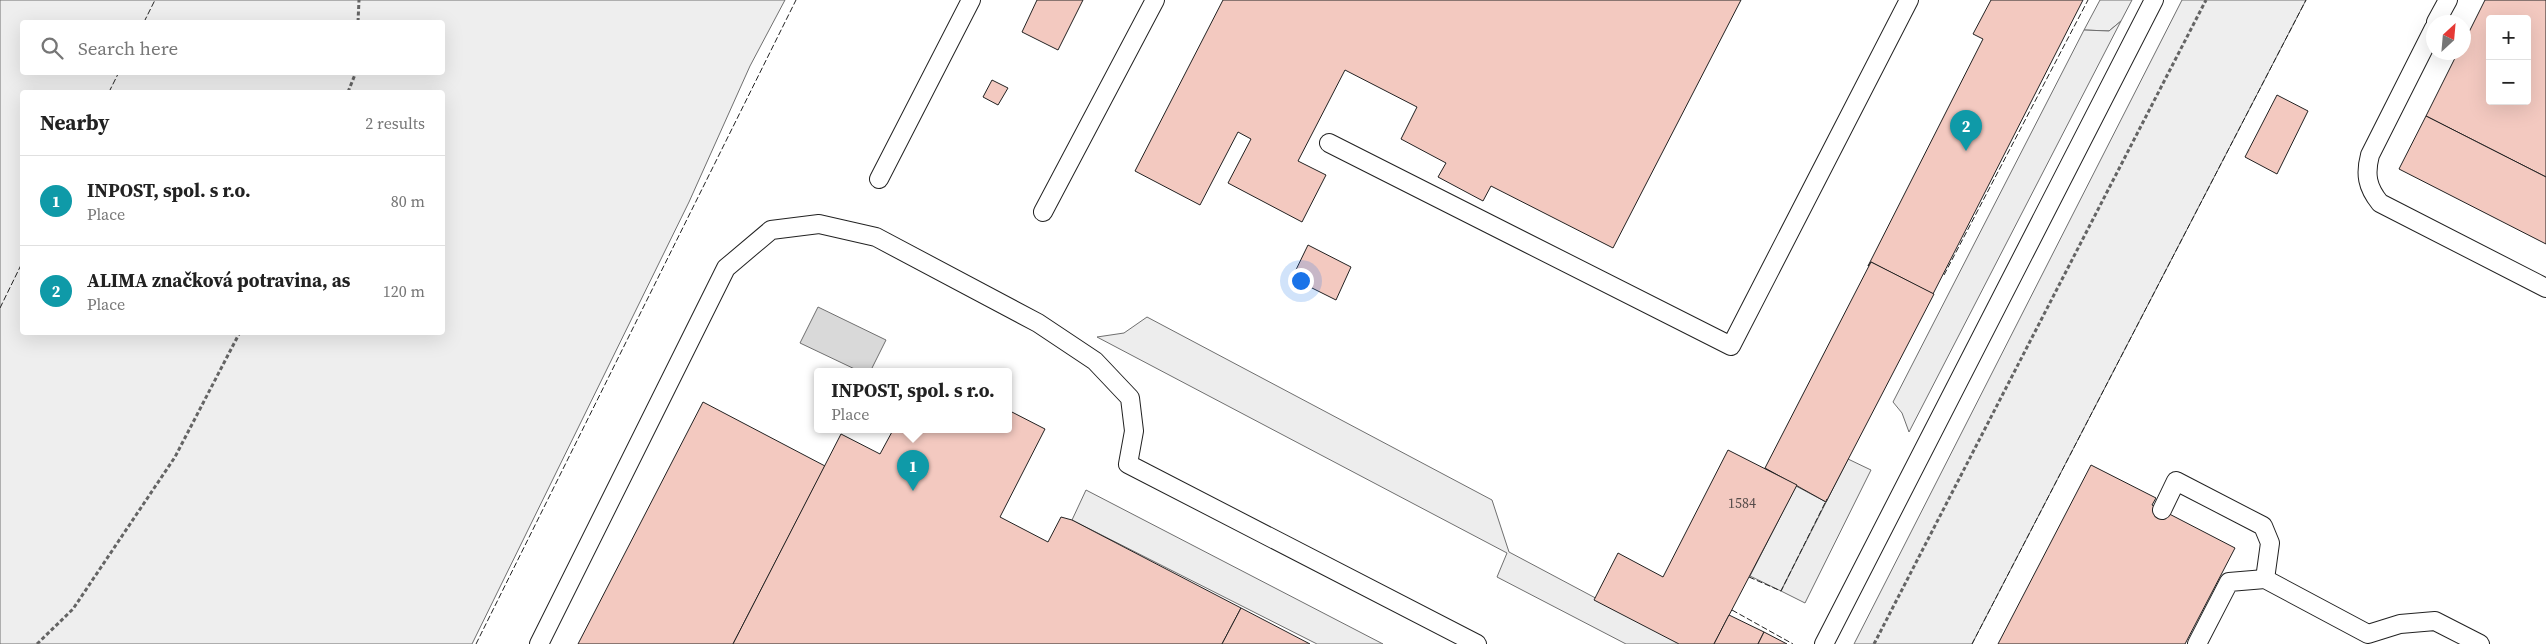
<!DOCTYPE html>
<meta charset="utf-8">
<style>
:root{--surface:#fff;--page:#f2f2f2;--text:#222;--muted:#767676;--line:#e0e0e0;--accent:#7c3aed}
body{margin:0;font-family:"Source Serif 4",serif;background:var(--page);color:var(--text)}
.controls{position:absolute;right:15px;top:15px;display:grid;overflow:hidden;border-radius:5px;box-shadow:0 5px 20px #0002}
.controls button{width:45px;height:45px;display:grid;place-items:center;padding:0;border:0;border-bottom:1px solid var(--line);background:var(--surface);color:var(--text);font:25px sans-serif}
.compass{position:absolute;left:2426px;top:15px;width:45px;height:45px;border-radius:50%;background:var(--surface);box-shadow:0 5px 20px #0002;rotate:26deg}
.you{position:absolute;left:1300px;top:280px;width:18px;height:18px;margin:-12px;border:4px solid #fff;border-radius:50%;background:#1a73e8;box-shadow:0 0 0 8px #1a73e833}
.badge{display:grid;place-items:center;width:32px;height:32px;border-radius:50%;background:var(--accent);color:#fff;font-size:16px;font-weight:700}
.pin{position:absolute;translate:-50% -41px;filter:drop-shadow(0 1px 2px #0008)}
.pin::after{content:'';position:absolute;top:26px;width:18px;height:15px;background:inherit;clip-path:polygon(0 0,100% 0,50% 100%)}
.popup{position:absolute;left:814px;top:368px;width:198px;height:65px;box-sizing:border-box;display:grid;place-content:center;border-radius:5px;background:var(--surface);filter:drop-shadow(0 1px 4px #0005);font-size:16px;white-space:nowrap;color:var(--muted)}
.popup b{font-size:19px;color:var(--text)}
.popup::after{content:'';position:absolute;left:50%;top:100%;margin-left:-10px;border:10px solid transparent;border-top-color:var(--surface)}
.list{margin:0;padding:0;list-style:none}
h2{display:flex;justify-content:space-between;align-items:center;height:65px;margin:0;padding:0 20px;font-size:21px}
h2 small{font-size:16px;font-weight:400;color:var(--muted)}
.list li{display:grid;grid-template-columns:32px 1fr auto;gap:15px;align-items:center;box-sizing:border-box;height:90px;padding:0 20px;border-top:1px solid var(--line)}
.list b{display:block;font-size:19px;white-space:nowrap}
.list p{margin:0;font-size:16px;white-space:nowrap;color:var(--muted)}
.list em{font-size:16px;font-style:normal;color:var(--muted)}
.icon{flex:none;width:28px;height:28px;fill:none;stroke:currentColor;stroke-width:2;stroke-linecap:round;stroke-linejoin:round}
.map{position:relative;flex:none;width:2546px;height:644px;overflow:hidden}
.search{position:absolute;background:var(--surface);box-shadow:0 5px 20px #0002;left:20px;top:20px;width:425px;height:55px;display:flex;align-items:center;gap:12px;box-sizing:border-box;padding:0 18px;border-radius:5px;color:var(--muted);font-size:19px}
.panel{position:absolute;background:var(--surface);box-shadow:0 5px 20px #0002;left:20px;top:90px;width:425px;height:245px;border-radius:5px}
.map>svg:first-child{display:block}
.green{fill:#eee;stroke:#6f6f6f;fill-rule:evenodd}
.parking{fill:#ededed;stroke:#6f6f6f}
.water{fill:#d9d9d9;stroke:#6f6f6f}
.building{fill:#f3c9c0;stroke:#222;fill-rule:evenodd}
.lines{fill:none;stroke-linecap:round;stroke-linejoin:round}
.service-casing{stroke:#222;stroke-width:20}
.path{stroke:#646464;stroke-width:3;stroke-dasharray:4 2.5;stroke-linecap:butt}
.service{stroke:#fff;stroke-width:18}
.fence{stroke:#222;stroke-width:1;stroke-dasharray:6 2.5;stroke-linecap:butt}
.labels{text-anchor:middle;dominant-baseline:central;stroke-width:4;stroke-linejoin:round;paint-order:stroke}
.number-label{font-size:14px;fill:#564c4a}
</style>
<div class="map">
<svg width="2546" height="644" viewBox="0 0 2546 644">
<rect width="100%" height="100%" fill="#fff"/>
<!-- green -->
<g class="green">
<path d="M0 0H785L750 66 689 202 472 644H0ZM22 22H442V72H22ZM22 92H442V332H22Z"/>
<polygon points="2100,0 2132,0 2121,21 2109,31 2084,30"/>
<polygon points="2182,0 2306,0 1972,644 1854,644"/>
<polygon points="1796,486 1826,502 1781,591 1750,576"/>
</g>
<!-- parking -->
<g class="parking">
<polygon points="2121,21 1909,432 1902,413 1893,402 2084,30 2109,31"/>
<polygon points="1147,317 1492,500 1509,552 1682,644 1626,644 1497,577 1507,553 1097,337 1124,333"/>
<polygon points="1848,459 1871,470 1805,603 1781,591"/>
<polygon points="1086,490 1383,644 1317,644 1072,520"/>
</g>
<!-- water -->
<polygon class="water" points="818,307 886,340 870,372 861,372 800,343"/>
<!-- building -->
<g class="building">
<polygon points="1037,0 1083,0 1058,50 1022,32"/>
<polygon points="1223,0 1741,0 1613,248 1491,186 1483,201 1438,177 1446,163 1401,139 1417,107 1345,70 1298,161 1326,175 1302,222 1228,183 1251,139 1238,132 1200,205 1135,171"/>
<polygon points="1991,0 2083,0 1933,294 1871,262 1868,266 1983,39 1973,34"/>
<path d="M2485 0H2546V177L2426 116 2458 52H2464V42ZM2490 19H2527V101H2490Z"/>
<polygon points="992,80 1008,88 998,105 983,97"/>
<polygon points="2277,95 2308,111 2277,174 2245,157"/>
<polygon points="2426,116 2546,177 2546,244 2399,169"/>
<polygon points="1308,245 1351,267 1336,300 1292,278"/>
<polygon points="1871,262 1934,294 1826,502 1765,468"/>
<polygon points="703,402 825,466 733,644 578,644"/>
<polygon points="1008,410 1045,429 1000,517 1048,542 1061,517 1072,520 1241,608 1222,644 733,644 841,434 880,454 893,430 1008,430"/>
<polygon points="1728,450 1797,485 1714,644 1679,644 1594,600 1618,553 1663,577"/>
<polygon points="2091,465 2156,498 2152,505 2235,548 2185,644 1998,644"/>
<polygon points="1241,608 1310,644 1222,644"/>
<polygon points="1729,615 1764,632 1758,644 1714,644"/>
<polygon points="1764,632 1787,644 1758,644"/>
</g>
<g class="lines">
<!-- service casing -->
<g class="service-casing">
<g id="service">
<polyline points="2436,22 2448,0"/>
<path d="M2434 28 2370 155C2365 174 2367 187 2380 203L2546 288"/>
<polyline points="1329,143 1731,346 1909,0"/>
<polyline points="879,179 971,0"/>
<polyline points="1043,212 1155,0"/>
<polyline points="2162,510 2176,481 2263,526 2270,543 2265,579"/>
<polyline points="539,644 726,268 771,230 819,224 876,237 1038,323 1095,361 1130,398 1134,431 1128,464 1477,644"/>
<polyline points="1824,644 2154,0"/>
<polyline points="2197,644 2229,582 2265,579 2368,634 2400,624 2435,621 2480,644"/>
</g>
</g>
<!-- path -->
<g class="path">
<polyline points="358,22 359,0"/>
<polyline points="348,92 356,72"/>
<polyline points="37,644 73,609 175,457 240,332"/>
<polyline points="1874,644 2206,0"/>
</g>
<!-- service -->
<use href="#service" class="service"/>
<!-- fence -->
<g class="fence">
<polyline points="144,22 155,0"/>
<polyline points="109,92 119,72"/>
<polyline points="1944,275 2088,0"/>
<polyline points="0,308 22,263"/>
<polyline points="1749,577 1781,591 1827,499"/>
<polyline points="1732,610 1793,644"/>
<polyline points="476,644 796,0"/>
<polyline points="1972,644 2306,0"/>
</g>
</g>
<g class="labels">
<!-- number labels -->
<g class="number-label">
<text x="1742" y="503">1584</text>
</g>
</g>
</svg>
<div class="controls">
<button>+</button>
<button>−</button>
</div>
<svg class="compass" viewBox="-18 -18 36 36"><path d="M0-13l5 13h-10z" fill="#e53935"/><path d="M0 13l5-13h-10z" fill="#767676"/></svg>
<div class="you"></div>
<div class="pin badge" style="left:913px;top:491px;background:#0f9aa8">1</div>
<div class="popup"><b>INPOST, spol. s r.o.</b>Place</div>
<div class="pin badge" style="left:1966px;top:151px;background:#0f9aa8">2</div>
<div class="search"><svg class="icon" aria-label="search" viewBox="0 0 24 24"><circle cx="10" cy="10" r="6"/><path d="M15 15l6 6"/></svg>Search here</div>
<section class="panel">
<h2>Nearby<small>2 results</small></h2>
<ul class="list">
<li><span class="badge" style="background:#0f9aa8">1</span><div><b>INPOST, spol. s r.o.</b><p>Place</p></div><em>80 m</em></li>
<li><span class="badge" style="background:#0f9aa8">2</span><div><b>ALIMA značková potravina, as</b><p>Place</p></div><em>120 m</em></li>
</ul>
</section>
</div>
